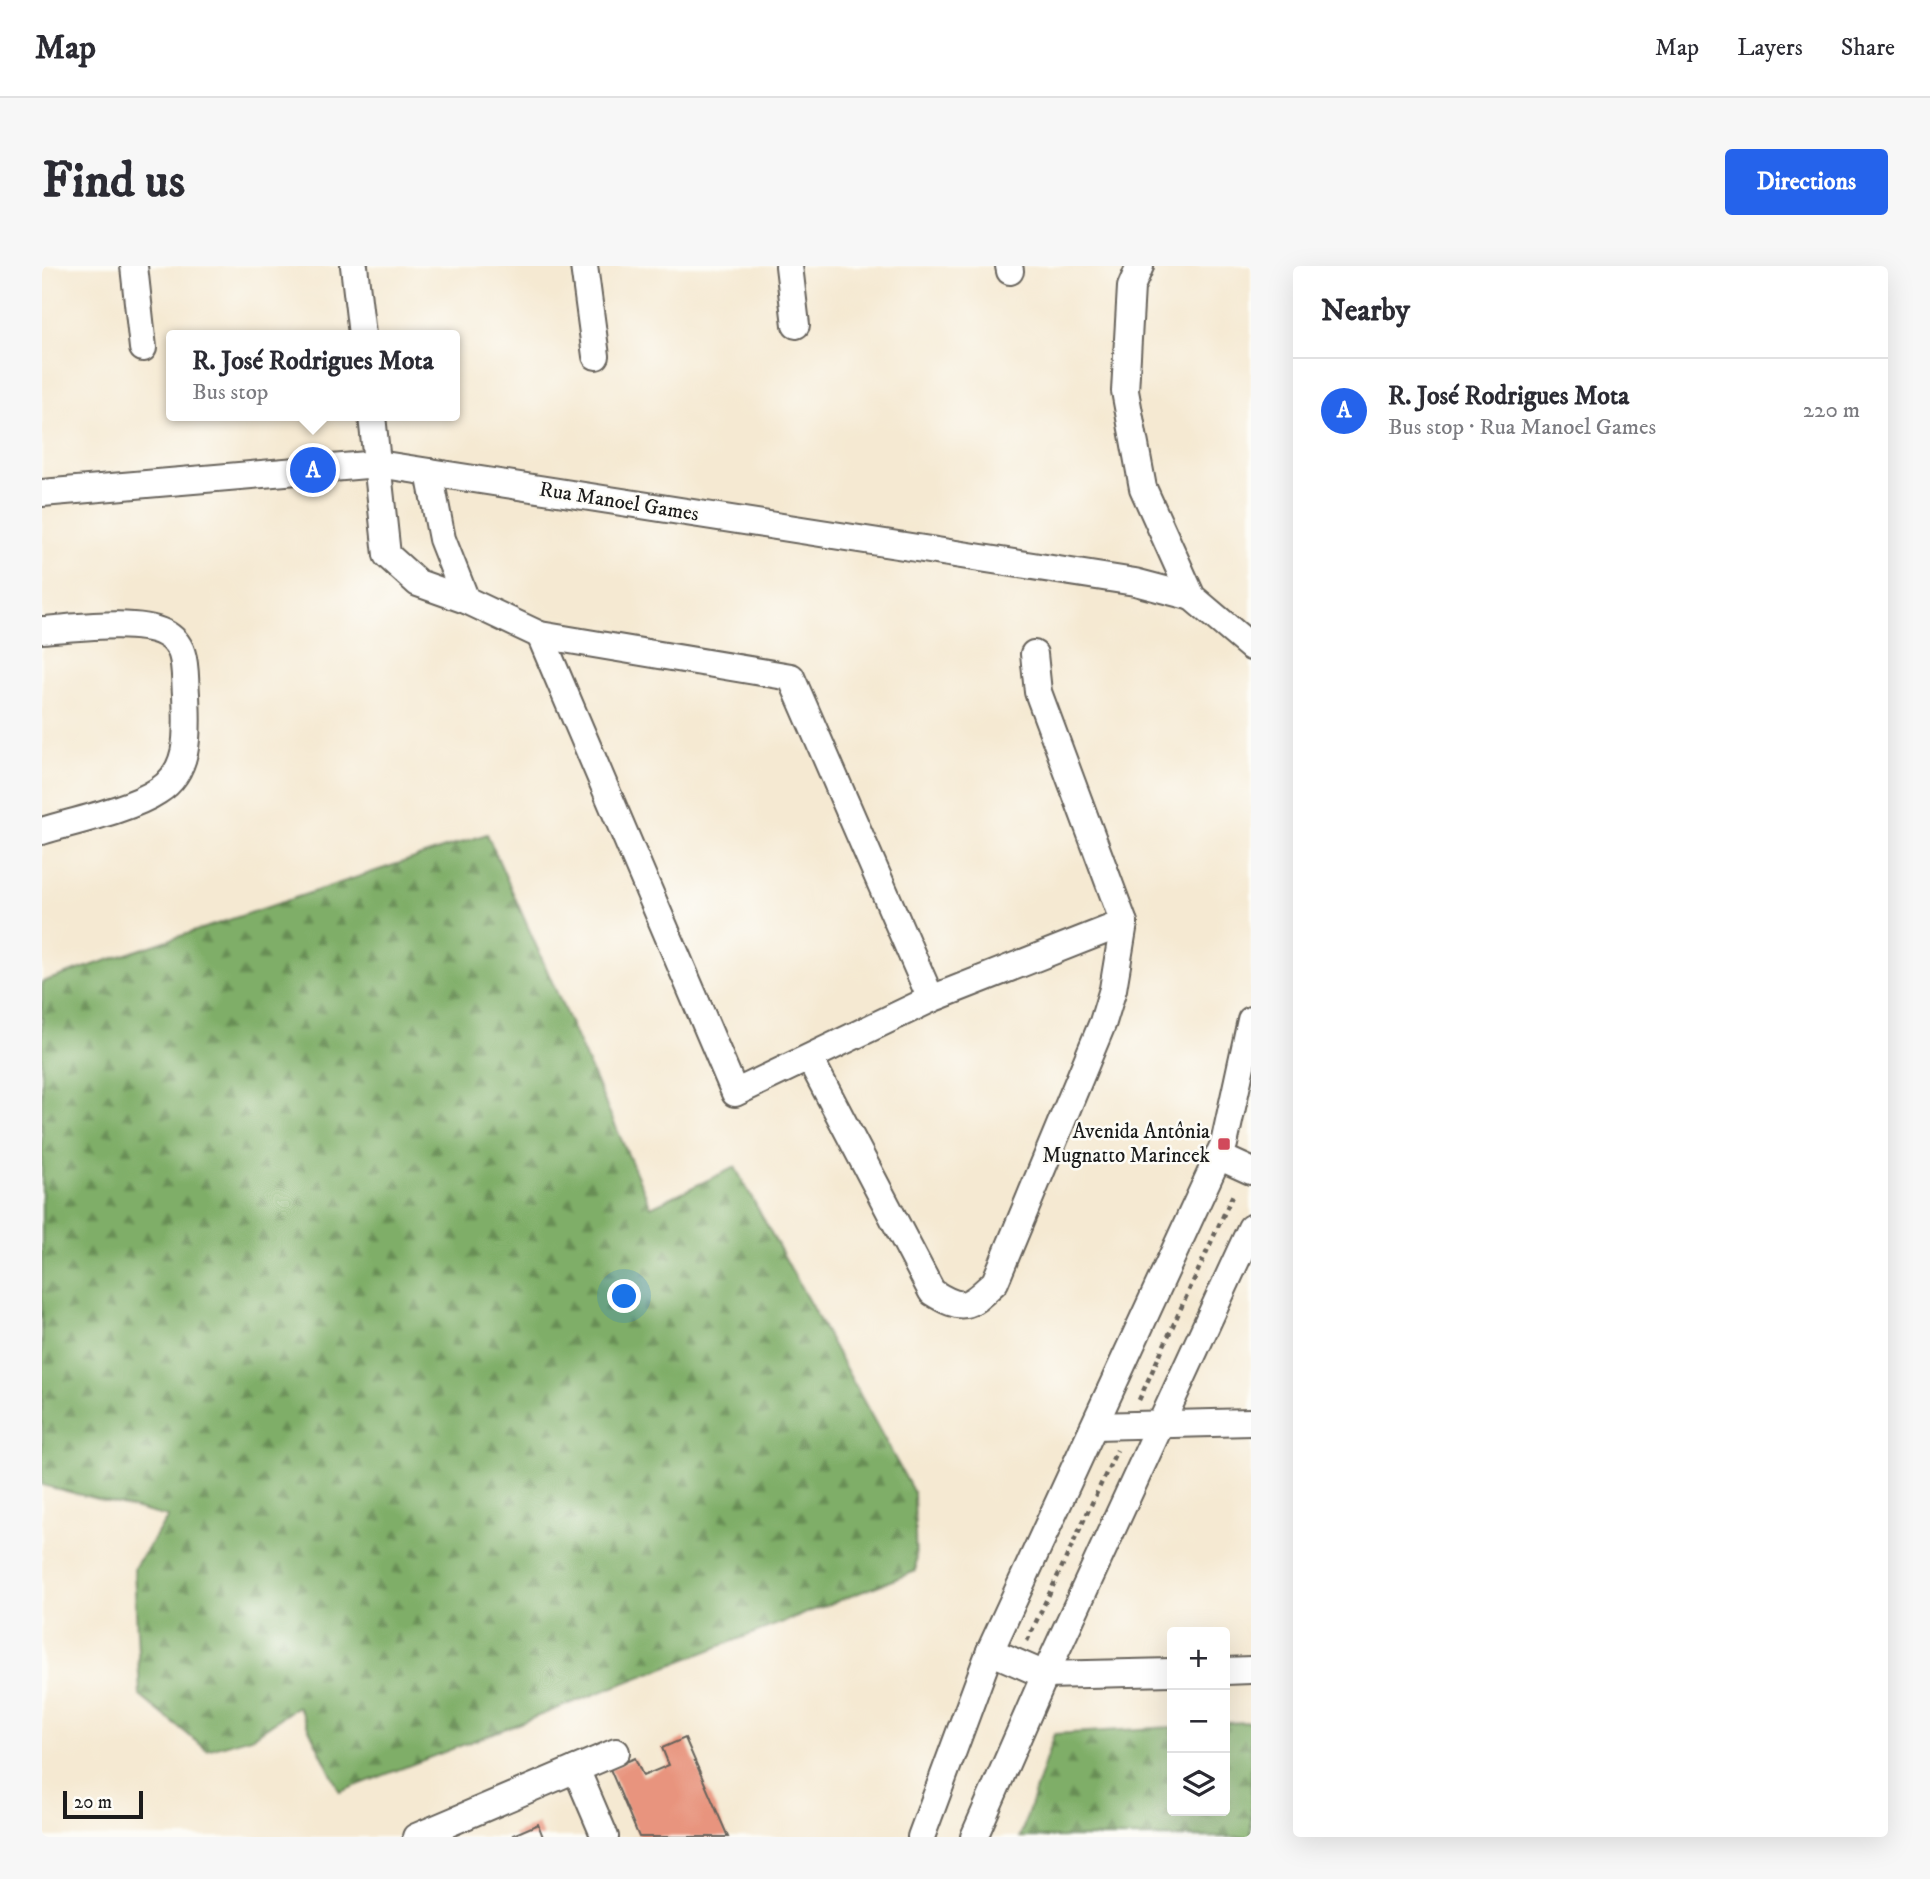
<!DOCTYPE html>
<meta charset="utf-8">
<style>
:root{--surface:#fff;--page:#f7f7f7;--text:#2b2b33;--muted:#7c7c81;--line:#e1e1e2;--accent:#2563eb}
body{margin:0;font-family:"IM FELL DW Pica",serif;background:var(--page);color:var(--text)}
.controls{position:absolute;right:21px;bottom:21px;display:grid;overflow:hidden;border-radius:7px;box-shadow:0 7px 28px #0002}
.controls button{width:63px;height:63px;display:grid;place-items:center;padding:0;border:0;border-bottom:2px solid var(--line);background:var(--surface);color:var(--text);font:35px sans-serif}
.scale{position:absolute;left:21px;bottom:18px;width:80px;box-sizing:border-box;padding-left:7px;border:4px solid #1c1c1c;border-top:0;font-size:19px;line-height:24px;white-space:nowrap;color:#1c1c1c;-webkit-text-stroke:5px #fdfcf7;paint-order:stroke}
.you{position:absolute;left:583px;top:1031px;width:24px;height:24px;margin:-18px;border:5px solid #fff;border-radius:50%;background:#1a73e8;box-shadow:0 0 0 10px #1a73e833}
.badge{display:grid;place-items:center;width:46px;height:46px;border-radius:50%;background:var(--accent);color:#fff;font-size:23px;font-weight:700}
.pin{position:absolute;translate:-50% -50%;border:4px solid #fff;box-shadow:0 2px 7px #0006}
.popup{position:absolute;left:124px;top:64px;width:294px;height:91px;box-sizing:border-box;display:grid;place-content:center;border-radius:7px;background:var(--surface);filter:drop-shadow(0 2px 5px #0005);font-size:23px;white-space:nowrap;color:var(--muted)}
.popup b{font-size:26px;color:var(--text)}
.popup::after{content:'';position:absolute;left:50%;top:100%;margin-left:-14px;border:14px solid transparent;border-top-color:var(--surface)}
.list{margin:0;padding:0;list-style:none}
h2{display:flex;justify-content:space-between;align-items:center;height:91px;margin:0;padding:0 28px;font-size:30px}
h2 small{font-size:23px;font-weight:400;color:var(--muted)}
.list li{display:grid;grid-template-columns:46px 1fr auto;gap:21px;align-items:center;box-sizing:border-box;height:105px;padding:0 28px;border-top:2px solid var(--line)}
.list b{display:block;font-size:26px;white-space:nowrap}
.list p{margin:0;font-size:23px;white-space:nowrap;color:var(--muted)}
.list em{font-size:23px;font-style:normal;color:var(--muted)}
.icon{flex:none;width:38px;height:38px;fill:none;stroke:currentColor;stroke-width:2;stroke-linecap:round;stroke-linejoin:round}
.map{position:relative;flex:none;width:1209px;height:1571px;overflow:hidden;border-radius:7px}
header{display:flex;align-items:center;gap:42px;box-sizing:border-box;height:98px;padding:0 35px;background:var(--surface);border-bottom:2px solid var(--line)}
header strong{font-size:33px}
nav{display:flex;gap:38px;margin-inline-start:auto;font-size:24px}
.intro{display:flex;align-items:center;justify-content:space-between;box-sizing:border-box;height:168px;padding:0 42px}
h1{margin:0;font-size:49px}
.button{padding:18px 32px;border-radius:7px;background:var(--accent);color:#fff;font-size:24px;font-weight:700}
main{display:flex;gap:42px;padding:0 42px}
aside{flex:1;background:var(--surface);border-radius:7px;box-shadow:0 7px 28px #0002}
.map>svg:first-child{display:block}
.forest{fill:url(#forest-firs);stroke:#4e6542;stroke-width:2}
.building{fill:#e8947e}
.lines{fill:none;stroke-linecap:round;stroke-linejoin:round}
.minor-casing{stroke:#68645c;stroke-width:30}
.path{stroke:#68645c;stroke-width:4.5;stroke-dasharray:5 5;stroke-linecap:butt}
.minor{stroke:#fff;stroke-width:26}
.poi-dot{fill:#d1495b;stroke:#fdfcf7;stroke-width:2.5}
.labels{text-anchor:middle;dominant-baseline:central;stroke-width:5;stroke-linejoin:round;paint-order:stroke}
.street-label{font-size:21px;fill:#1c1c1c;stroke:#fdfcf7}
.poi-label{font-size:21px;fill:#1c1c1c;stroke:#fdfcf7;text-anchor:end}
</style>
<header>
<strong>Map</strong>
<nav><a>Map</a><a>Layers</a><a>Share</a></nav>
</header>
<div class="intro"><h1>Find us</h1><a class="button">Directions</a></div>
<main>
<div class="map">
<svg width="1209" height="1571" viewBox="0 0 1209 1571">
<defs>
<pattern id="forest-firs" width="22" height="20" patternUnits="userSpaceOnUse" patternTransform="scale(1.75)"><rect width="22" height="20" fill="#7fae68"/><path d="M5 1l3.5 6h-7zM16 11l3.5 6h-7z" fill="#678d55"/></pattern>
</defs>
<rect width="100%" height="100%" fill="#fdfcf7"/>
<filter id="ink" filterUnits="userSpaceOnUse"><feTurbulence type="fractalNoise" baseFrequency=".0143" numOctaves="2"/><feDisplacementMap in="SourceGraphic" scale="14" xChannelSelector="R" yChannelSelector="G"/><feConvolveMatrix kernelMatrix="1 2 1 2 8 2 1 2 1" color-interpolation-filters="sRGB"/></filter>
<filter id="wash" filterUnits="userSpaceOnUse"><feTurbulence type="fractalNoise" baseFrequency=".00686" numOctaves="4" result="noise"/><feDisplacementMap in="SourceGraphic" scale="28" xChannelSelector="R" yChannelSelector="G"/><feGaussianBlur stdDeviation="1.57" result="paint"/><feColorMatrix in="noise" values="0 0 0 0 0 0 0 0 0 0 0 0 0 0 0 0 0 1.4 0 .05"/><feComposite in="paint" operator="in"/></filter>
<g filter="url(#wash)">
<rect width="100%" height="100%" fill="#f5e9d2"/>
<!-- forest -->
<g class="forest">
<polygon points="445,568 609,941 693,901 872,1227 874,1305 298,1526 256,1440 212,1470 165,1484 98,1430 92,1302 126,1251 0,1219 0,716"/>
<polygon points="1209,1456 1209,1571 978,1571 1012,1468 1130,1461 1130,1545 1183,1545 1183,1457"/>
</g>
<g id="blocks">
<!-- building -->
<g class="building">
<polygon points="643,1472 686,1571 597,1571 568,1503 593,1492 601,1510 627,1499 620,1482"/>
<polygon points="496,1558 501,1571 472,1571 471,1569"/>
</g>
</g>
</g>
<g filter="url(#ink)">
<use href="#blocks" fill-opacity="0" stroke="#68645c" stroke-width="2"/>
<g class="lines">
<!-- minor casing -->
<g class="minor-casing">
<g id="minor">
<polyline points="92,0 101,82"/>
<polyline points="312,0 320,69"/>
<polyline points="542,0 554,90"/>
<polyline points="747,0 754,59"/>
<polyline points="967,0 968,5"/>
<polyline points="1098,0 1089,21 1083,125 1101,222 1150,331 1209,381"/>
<polyline points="330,150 345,289 376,317 424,334 498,369 749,411 889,733"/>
<polyline points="387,206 400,273 424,334"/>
<polyline points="0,227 336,198 1093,316 1150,331"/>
<path d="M0 364C33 362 94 353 122 367 146 379 142 404 144 428 145 462 150 504 116 525 89 543 33 555 0 565"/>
<polyline points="498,369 693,827 889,733 1082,657 996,426 992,388"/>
<path d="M768 793 890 1026C923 1047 927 1040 953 1016L1061 756 1071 723 1082 657"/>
<polyline points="1176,890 1209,905"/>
<polyline points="1053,1160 1209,1156"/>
<polyline points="948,1385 1003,1409 1130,1406"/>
<polyline points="1183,1405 1209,1404"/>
<polyline points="534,1503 563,1571"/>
<polyline points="374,1571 574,1486"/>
<polyline points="879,1571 948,1385 1182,878 1209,754"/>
<polyline points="932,1571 1003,1409 1209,962"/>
</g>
</g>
<!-- path -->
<g class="path">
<polyline points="1097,1134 1192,926"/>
<polyline points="985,1375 1075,1184"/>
</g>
<!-- minor -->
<use href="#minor" class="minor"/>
</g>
</g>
<!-- markers -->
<rect class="poi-dot" x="1175" y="871" width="14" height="14" rx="3.5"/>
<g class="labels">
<!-- street labels -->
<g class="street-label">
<text transform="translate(577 236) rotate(9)">Rua Manoel Games</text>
</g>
<!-- poi labels -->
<g class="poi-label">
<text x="1168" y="866">Avenida Antônia<tspan x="1168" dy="24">Mugnatto Marincek</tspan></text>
</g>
</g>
</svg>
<div class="controls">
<button>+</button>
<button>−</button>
<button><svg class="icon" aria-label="layers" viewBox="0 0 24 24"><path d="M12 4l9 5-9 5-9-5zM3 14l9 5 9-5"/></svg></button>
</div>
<div class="scale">20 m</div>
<div class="you"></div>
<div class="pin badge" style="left:271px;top:204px">A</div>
<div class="popup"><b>R. José Rodrigues Mota</b>Bus stop</div>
</div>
<aside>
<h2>Nearby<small></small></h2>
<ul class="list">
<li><span class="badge">A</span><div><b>R. José Rodrigues Mota</b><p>Bus stop · Rua Manoel Games</p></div><em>220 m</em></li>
</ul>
</aside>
</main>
